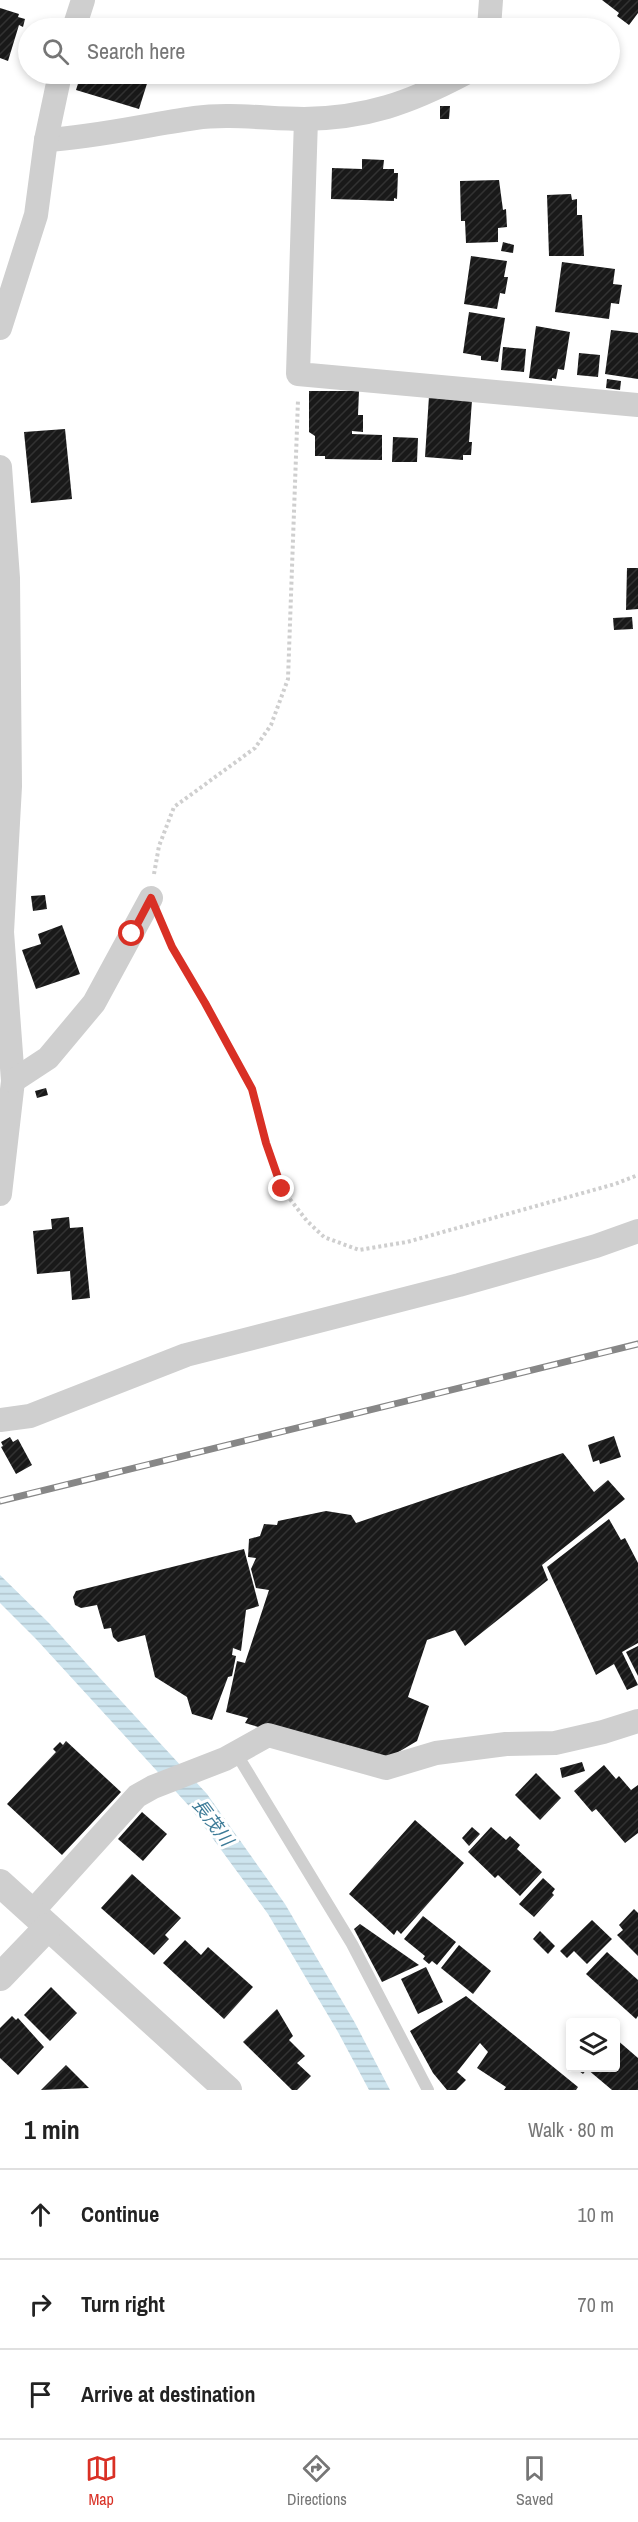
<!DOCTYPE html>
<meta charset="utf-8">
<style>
:root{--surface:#fff;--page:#f6f6f6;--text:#222;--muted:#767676;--line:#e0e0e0;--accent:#d93025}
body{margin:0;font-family:"Archivo Narrow","Noto Sans JP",sans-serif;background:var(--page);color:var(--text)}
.controls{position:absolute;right:18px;bottom:18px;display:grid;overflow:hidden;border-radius:6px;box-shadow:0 3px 9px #0003}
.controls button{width:54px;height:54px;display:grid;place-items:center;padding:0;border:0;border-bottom:2px solid var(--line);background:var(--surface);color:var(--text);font:30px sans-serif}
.stop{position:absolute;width:18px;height:18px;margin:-14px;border:4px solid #d93025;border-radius:50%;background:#fff}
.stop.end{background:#d93025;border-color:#fff;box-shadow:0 2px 6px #0008}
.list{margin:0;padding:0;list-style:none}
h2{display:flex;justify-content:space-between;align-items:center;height:78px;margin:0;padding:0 24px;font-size:26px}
h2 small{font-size:20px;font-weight:400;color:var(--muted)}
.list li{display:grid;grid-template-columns:39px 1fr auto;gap:18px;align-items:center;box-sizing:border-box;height:90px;padding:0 24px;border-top:2px solid var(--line)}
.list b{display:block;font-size:22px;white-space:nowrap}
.list em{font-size:20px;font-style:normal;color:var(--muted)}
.icon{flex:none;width:33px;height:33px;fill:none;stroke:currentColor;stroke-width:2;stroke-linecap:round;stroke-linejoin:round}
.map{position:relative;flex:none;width:638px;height:2090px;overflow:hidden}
.search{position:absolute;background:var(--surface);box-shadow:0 3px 9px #0003;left:18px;right:18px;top:18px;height:66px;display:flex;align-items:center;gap:15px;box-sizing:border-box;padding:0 21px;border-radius:33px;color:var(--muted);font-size:22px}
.sheet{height:348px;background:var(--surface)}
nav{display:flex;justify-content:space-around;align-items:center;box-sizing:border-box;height:84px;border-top:2px solid var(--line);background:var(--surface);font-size:16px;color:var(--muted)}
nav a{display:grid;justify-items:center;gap:3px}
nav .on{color:var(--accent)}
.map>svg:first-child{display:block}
.water{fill:url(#water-rules)}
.building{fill:url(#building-hatch)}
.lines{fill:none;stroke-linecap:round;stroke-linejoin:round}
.path{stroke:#cfcfcf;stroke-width:4;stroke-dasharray:3 3;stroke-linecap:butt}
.service{stroke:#cfcfcf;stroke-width:12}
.minor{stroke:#cfcfcf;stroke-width:24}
.tertiary{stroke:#cfcfcf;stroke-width:28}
.rail-casing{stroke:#878787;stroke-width:7}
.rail{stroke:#fff;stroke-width:4.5;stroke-dasharray:14;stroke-linecap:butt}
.route{stroke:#d93025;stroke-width:8}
.labels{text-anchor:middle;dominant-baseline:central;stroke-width:6;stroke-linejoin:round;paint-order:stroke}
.water-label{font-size:18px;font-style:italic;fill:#3d7b97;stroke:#fff}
</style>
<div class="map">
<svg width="638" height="2090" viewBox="0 0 638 2090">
<defs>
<pattern id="water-rules" width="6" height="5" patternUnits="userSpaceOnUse" patternTransform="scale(1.5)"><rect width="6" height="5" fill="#cde4ee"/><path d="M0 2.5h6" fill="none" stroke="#b0c4cd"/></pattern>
<pattern id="building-hatch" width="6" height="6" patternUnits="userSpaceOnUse" patternTransform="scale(1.5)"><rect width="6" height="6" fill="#191919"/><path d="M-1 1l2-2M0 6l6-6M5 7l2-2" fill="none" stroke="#323232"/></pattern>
</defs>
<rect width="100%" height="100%" fill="#fff"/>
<!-- water -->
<polygon class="water" points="0,1575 50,1624 207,1794 285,1904 355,2023 390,2090 369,2090 338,2032 268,1914 189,1806 36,1639 0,1603"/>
<!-- building -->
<g class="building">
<polygon points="602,0 638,0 638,13 629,25 617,16 619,13"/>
<polygon points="0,8 19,14 18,17 25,19 23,27 19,25 8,61 0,58"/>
<polygon points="81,74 150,74 139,109 76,90"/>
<polygon points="440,106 450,106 449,119 440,119"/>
<polygon points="362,159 384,160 383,169 394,169 394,173 398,173 397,199 394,198 394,201 331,199 332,168 362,169"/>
<polygon points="499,180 503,210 506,209 507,227 498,228 498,242 466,243 465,221 461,221 460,181"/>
<polygon points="571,194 572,200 577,199 577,215 582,215 584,256 549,256 547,195"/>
<polygon points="503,242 514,245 513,253 501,251"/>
<polygon points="471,256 507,261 504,277 508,277 505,294 500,293 497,309 464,304"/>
<polygon points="562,262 615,269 613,284 622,285 619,304 611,303 609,319 555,312"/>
<polygon points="469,312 505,318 498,362 481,360 481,356 463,353"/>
<polygon points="536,326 570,332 564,370 558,369 556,379 552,378 552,381 529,378"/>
<polygon points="611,330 638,333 638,379 605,374"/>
<polygon points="503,347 526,349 524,372 501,370"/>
<polygon points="579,353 600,355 598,377 577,375"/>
<polygon points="607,379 621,381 620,390 606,388"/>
<polygon points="309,391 359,391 358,415 363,415 363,432 352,431 352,434 382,435 382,460 325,459 325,456 315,456 315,436 309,432"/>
<polygon points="429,396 472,400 469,442 472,442 471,455 463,455 463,460 425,457"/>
<polygon points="65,429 72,499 31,503 24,432"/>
<polygon points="393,437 418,438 417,462 392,462"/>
<polygon points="627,568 638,568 638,609 626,610"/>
<polygon points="632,617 633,629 614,630 613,618"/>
<polygon points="45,895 47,909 33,911 31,896"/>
<polygon points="62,925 80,974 36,989 22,950 41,944 38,934"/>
<polygon points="46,1088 48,1095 37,1098 35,1091"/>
<polygon points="69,1217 70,1228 83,1227 90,1298 72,1300 70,1271 37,1274 33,1231 52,1229 51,1219"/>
<polygon points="614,1436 621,1457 600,1464 599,1460 593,1462 588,1445"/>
<polygon points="10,1437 13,1442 18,1439 32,1465 16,1474 1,1447 3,1446 1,1442"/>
<polygon points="563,1453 594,1492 608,1480 625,1499 542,1565 548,1580 465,1646 455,1630 427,1640 408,1697 429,1706 417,1741 390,1757 272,1731 245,1723 248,1718 226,1712 237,1661 245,1663 269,1590 256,1588 251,1569 256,1558 248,1557 249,1539 260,1536 264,1524 277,1525 278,1521 326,1511 351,1515 356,1523"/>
<polygon points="609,1519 621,1540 625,1538 638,1563 638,1643 622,1652 638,1685 627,1690 614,1664 596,1675 547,1567"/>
<polygon points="244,1549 259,1606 246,1610 241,1651 233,1648 232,1655 236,1656 232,1676 228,1677 212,1720 192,1714 187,1697 155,1677 145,1635 118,1642 113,1637 111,1628 104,1629 97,1605 81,1608 75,1605 73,1597 76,1591"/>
<polygon points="638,1646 638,1676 626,1652"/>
<polygon points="66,1741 121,1792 62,1855 7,1804 56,1752 53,1749 60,1742 63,1745"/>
<polygon points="582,1762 585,1771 562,1778 560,1768"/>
<polygon points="604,1765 616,1779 619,1776 631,1790 638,1785 638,1833 625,1843 596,1809 592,1812 574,1791"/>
<polygon points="536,1773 561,1798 540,1820 515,1795"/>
<polygon points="142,1812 167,1834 143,1861 118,1839"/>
<polygon points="415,1820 464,1863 401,1934 397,1930 394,1935 349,1894"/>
<polygon points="472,1827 480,1834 469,1846 462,1838"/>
<polygon points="491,1827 506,1840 510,1836 520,1845 517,1849 542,1872 520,1896 498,1875 495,1878 468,1852"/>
<polygon points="132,1874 181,1918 165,1935 169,1939 154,1955 101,1908"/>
<polygon points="543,1878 555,1889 552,1893 554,1895 534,1917 519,1904"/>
<polygon points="634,1909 638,1913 638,1956 617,1935 623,1930 619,1925"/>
<polygon points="423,1916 456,1942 437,1965 432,1961 429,1964 423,1959 425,1956 404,1939"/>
<polygon points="592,1920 612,1939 587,1964 574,1951 567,1958 560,1951"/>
<polygon points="360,1924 419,1965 382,1982 354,1929"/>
<polygon points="540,1931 555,1946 548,1954 533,1939"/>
<polygon points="185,1940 201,1955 208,1947 253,1987 224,2019 163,1963"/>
<polygon points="459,1945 491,1971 473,1994 441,1968"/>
<polygon points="607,1952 638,1980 638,2016 636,2019 586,1974"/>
<polygon points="426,1967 443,2002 418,2014 401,1979"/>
<polygon points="51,1987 77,2013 50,2041 24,2015"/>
<polygon points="466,1996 578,2087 576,2090 504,2090 506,2087 477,2068 488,2052 480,2043 457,2072 466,2080 456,2090 447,2090 433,2073 410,2031"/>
<polygon points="277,2009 293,2036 289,2040 305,2056 297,2063 311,2076 297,2090 292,2090 243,2042"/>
<polygon points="12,2016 16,2020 18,2018 44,2047 18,2075 0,2058 0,2028"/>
<polygon points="616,2039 638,2058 638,2090 612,2090 587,2069 583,2074 575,2068 616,2068"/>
<polygon points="66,2065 89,2088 41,2090"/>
</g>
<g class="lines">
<!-- path -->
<g class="path">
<polyline points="154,874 159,846 174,807 255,748 271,725 288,679 298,400"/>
<polyline points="164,929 172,947 252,1089 266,1143 282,1189 307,1221 324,1237 359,1250 407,1242 615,1184 638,1175"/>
</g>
<!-- service -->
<polyline class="service" points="236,1753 352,1944 428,2090"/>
<!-- minor -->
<g class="minor">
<polyline points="74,28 83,0"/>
<polyline points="489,28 491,0"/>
<polyline points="306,119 298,374 638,405"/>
<path d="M46 140C97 137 145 125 195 118 229 113 269 119 304 119 367 118 409 103 464 74"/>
<polyline points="0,328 36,215 46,140 60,74"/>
<polyline points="0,467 8,578 10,786 2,932 13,1081 0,1194"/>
<polyline points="13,1081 48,1058 94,1003 151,898"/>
<polyline points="0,1420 30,1416 186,1355 459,1285 596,1246 638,1231"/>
<polyline points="32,1912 137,1796 153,1787 225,1759 268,1735 386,1768 436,1753 506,1744 555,1743 603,1732 638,1721"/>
</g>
<!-- tertiary -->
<g class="tertiary">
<polyline points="0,1883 228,2090"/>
<polyline points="0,1977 48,1927"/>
</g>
<!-- rail casing -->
<g class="rail-casing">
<polyline id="rail" points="0,1501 638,1344"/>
</g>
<!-- rail -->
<use href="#rail" class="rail"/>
</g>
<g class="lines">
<!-- route -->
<polyline class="route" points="132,934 151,898 172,947 205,1003 252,1089 266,1143 282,1189"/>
</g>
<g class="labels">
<!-- water labels -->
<g class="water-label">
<text transform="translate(213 1822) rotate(53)">長茂川</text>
</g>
</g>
</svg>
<div class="controls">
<button><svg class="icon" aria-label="layers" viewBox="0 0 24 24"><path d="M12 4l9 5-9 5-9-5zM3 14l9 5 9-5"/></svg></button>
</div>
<div class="stop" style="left:132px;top:934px"></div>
<div class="stop end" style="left:282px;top:1189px"></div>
<div class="search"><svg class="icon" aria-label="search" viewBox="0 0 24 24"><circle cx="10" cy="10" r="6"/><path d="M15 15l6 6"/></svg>Search here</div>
</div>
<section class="sheet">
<h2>1 min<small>Walk · 80 m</small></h2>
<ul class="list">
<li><svg class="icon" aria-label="ahead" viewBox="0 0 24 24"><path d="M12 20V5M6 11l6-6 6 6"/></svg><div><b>Continue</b></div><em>10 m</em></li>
<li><svg class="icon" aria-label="right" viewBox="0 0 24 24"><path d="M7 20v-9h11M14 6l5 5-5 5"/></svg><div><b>Turn right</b></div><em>70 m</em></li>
<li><svg class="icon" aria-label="arrive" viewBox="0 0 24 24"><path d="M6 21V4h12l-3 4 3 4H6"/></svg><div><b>Arrive at destination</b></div></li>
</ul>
</section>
<nav>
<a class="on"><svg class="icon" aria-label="map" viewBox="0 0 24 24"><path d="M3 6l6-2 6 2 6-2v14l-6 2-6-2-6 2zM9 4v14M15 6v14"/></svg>Map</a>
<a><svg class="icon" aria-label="directions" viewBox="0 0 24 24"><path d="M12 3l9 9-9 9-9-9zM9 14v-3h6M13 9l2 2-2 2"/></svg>Directions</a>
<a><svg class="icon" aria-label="saved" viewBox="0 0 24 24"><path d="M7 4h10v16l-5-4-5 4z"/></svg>Saved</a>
</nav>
